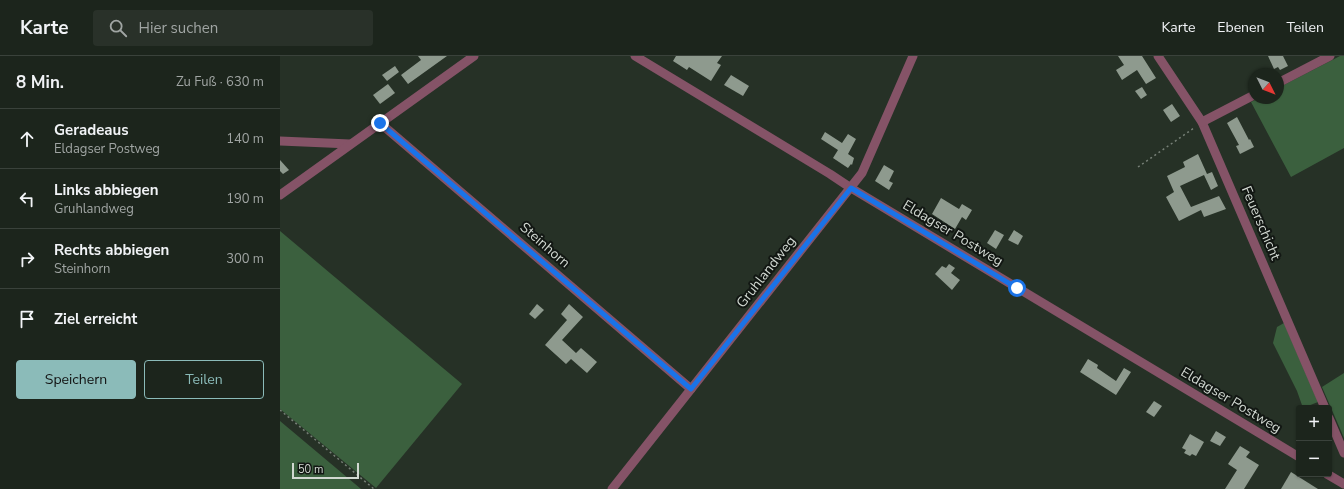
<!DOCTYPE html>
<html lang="de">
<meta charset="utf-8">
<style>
:root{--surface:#1c251c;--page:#293129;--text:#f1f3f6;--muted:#a0a5a3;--line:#3a423b;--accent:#8bbbb9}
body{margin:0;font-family:"Nunito Sans",sans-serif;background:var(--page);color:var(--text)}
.controls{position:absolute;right:12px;bottom:12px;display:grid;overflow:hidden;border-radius:4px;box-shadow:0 1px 3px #0004}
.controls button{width:36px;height:36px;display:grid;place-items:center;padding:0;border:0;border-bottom:1px solid var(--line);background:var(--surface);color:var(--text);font:20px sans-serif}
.compass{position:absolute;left:968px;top:12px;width:36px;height:36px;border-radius:50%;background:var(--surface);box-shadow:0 1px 3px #0004;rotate:132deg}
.scale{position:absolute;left:12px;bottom:10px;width:67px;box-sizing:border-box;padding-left:4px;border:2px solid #d1d8d1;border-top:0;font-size:11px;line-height:14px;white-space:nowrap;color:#d1d8d1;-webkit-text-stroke:3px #121713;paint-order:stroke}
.stop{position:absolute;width:12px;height:12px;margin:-9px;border:3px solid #1a73e8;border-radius:50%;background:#fff}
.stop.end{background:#1a73e8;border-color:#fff;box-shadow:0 1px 4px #0008}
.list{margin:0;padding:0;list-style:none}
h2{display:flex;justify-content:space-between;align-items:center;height:52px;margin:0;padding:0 16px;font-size:17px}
h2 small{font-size:13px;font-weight:400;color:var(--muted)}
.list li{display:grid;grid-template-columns:26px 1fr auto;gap:12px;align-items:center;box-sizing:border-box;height:60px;padding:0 16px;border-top:1px solid var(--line)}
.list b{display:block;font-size:15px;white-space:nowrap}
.list p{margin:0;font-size:13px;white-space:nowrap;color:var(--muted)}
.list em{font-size:13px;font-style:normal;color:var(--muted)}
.actions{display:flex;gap:8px;padding:12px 16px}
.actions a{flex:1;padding:9px 0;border:1px solid var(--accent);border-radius:4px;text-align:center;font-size:14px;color:var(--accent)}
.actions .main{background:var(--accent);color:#111}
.icon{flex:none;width:22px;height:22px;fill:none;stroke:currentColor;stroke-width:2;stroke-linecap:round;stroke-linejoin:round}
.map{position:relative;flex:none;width:1064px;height:433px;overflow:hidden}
header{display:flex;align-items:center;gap:24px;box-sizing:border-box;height:56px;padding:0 20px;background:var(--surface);border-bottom:1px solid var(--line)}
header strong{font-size:19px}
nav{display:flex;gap:22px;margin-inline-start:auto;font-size:14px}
.search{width:280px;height:36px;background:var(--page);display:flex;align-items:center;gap:10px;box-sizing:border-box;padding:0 14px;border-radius:4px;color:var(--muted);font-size:15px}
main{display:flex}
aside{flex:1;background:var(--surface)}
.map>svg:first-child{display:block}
.green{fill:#3b603e}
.building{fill:#8e9a8e}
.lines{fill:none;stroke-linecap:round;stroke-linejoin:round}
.path{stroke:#778077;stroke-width:1.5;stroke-dasharray:2 3;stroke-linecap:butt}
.minor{stroke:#855367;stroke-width:9}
.route{stroke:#1a73e8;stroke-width:5}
.labels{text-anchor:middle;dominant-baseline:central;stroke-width:4;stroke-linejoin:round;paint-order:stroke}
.street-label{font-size:14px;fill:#d1d8d1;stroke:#121713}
</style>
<header>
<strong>Karte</strong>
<div class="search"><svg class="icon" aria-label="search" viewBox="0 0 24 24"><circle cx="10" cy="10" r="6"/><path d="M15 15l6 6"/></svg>Hier suchen</div>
<nav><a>Karte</a><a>Ebenen</a><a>Teilen</a></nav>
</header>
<main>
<aside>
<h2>8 Min.<small>Zu Fuß · 630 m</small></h2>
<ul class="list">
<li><svg class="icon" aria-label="ahead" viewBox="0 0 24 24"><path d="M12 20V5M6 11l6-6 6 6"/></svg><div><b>Geradeaus</b><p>Eldagser Postweg</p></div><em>140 m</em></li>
<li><svg class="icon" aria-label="left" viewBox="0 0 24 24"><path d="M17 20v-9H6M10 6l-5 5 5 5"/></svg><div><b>Links abbiegen</b><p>Gruhlandweg</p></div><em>190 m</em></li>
<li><svg class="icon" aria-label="right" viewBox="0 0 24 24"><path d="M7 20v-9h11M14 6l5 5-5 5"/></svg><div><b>Rechts abbiegen</b><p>Steinhorn</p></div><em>300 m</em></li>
<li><svg class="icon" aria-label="arrive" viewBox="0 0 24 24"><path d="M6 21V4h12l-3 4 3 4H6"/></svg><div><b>Ziel erreicht</b></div></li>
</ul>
<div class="actions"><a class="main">Speichern</a><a>Teilen</a></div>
</aside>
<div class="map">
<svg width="1064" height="433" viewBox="0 0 1064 433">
<rect width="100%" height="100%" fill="#263126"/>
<!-- green -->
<g class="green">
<polygon points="1060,0 1064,0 1064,92 1011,121 971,46 979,42 998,42 998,32"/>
<polygon points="0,175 182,328 96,432 0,353"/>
<polygon points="1004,267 1038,346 1023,352 1017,335 993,287 997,271"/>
<polygon points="1064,317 1064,382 1042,331"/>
<polygon points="0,365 81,433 0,433"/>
</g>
<!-- building -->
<g class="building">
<polygon points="138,0 167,0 128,28 121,19 141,4"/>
<polygon points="396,0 442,0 437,7 441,9 431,25 409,11 407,14 393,5"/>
<polygon points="838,0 862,0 876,22 866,28 857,14 842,24 836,14 844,9"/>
<polygon points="988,0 1003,0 1008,10 1000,14 998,11 994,13"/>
<polygon points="115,10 119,16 107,25 102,19"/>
<polygon points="451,19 469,30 463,40 444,29"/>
<polygon points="108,28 115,37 100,48 93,39"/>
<polygon points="862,31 867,39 861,43 855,35"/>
<polygon points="892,48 900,60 891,66 883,54"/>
<polygon points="957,61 969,84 970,83 974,91 960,98 956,90 959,89 947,67"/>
<polygon points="545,76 562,87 568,78 576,83 568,98 574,102 572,109 571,108 568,112 553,102 558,94 541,83"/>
<polygon points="918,98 927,118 932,116 938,130 931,134 924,119 900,130 911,151 939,140 946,153 924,161 921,154 899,165 886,141 894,136 887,120 905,111 903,106"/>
<polygon points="0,104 9,114 3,118 0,115"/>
<polygon points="604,109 614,115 609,125 613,127 609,134 595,125"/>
<polygon points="661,142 679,153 682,148 692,154 686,164 682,161 675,173 652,158"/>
<polygon points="715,174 724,179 716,193 707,187"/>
<polygon points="734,174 743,180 738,189 728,184"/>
<polygon points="669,208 675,212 671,217 680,224 672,234 655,218 662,210 666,212"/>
<polygon points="257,248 264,254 255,263 249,258"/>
<polygon points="289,248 303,261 282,284 296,297 301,292 317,306 307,317 291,303 286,308 265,289 287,264 281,258"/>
<polygon points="808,303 818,309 817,312 836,325 844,312 851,316 836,339 800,316"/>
<polygon points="874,345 882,350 874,361 866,356"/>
<polygon points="936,375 946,381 940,390 930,385"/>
<polygon points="910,378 924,386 916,400 912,398 910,400 904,397 906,394 902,392"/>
<polygon points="960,390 970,396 966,401 979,409 964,433 945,433 957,414 948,408"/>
<polygon points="1011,416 1038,433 1001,433"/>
</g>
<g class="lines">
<!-- path -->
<g class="path">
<polyline points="858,111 914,72"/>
<polyline points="0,354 94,433"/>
</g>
<!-- minor -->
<g class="minor">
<polyline points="355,0 550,118 571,132 1019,401"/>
<polyline points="878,0 922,66 1045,352"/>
<polyline points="998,27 1050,0"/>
<polyline points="922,66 974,39"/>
<polyline points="100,67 411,333"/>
<polyline points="0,85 70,88"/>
<polyline points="0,139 194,0"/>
<polyline points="1049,362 1064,397"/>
<polyline points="1047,418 1064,428"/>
<polyline points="332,433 582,117 633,0"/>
</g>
</g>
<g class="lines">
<!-- route -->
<polyline class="route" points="100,67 411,333 571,132 737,232"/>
</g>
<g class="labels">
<!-- street labels -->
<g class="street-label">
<text transform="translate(981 167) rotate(67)">Feuerschicht</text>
<text transform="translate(673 177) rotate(31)">Eldagser Postweg</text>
<text transform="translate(265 189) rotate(41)">Steinhorn</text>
<text transform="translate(486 216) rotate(-52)">Gruhlandweg</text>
<text transform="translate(951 344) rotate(31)">Eldagser Postweg</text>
</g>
</g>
</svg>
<div class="controls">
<button>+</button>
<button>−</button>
</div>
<svg class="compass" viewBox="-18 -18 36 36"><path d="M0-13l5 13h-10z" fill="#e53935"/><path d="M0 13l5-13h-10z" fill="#a0a5a3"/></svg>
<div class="scale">50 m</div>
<div class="stop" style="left:737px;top:232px"></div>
<div class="stop end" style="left:100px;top:67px"></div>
</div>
</main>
